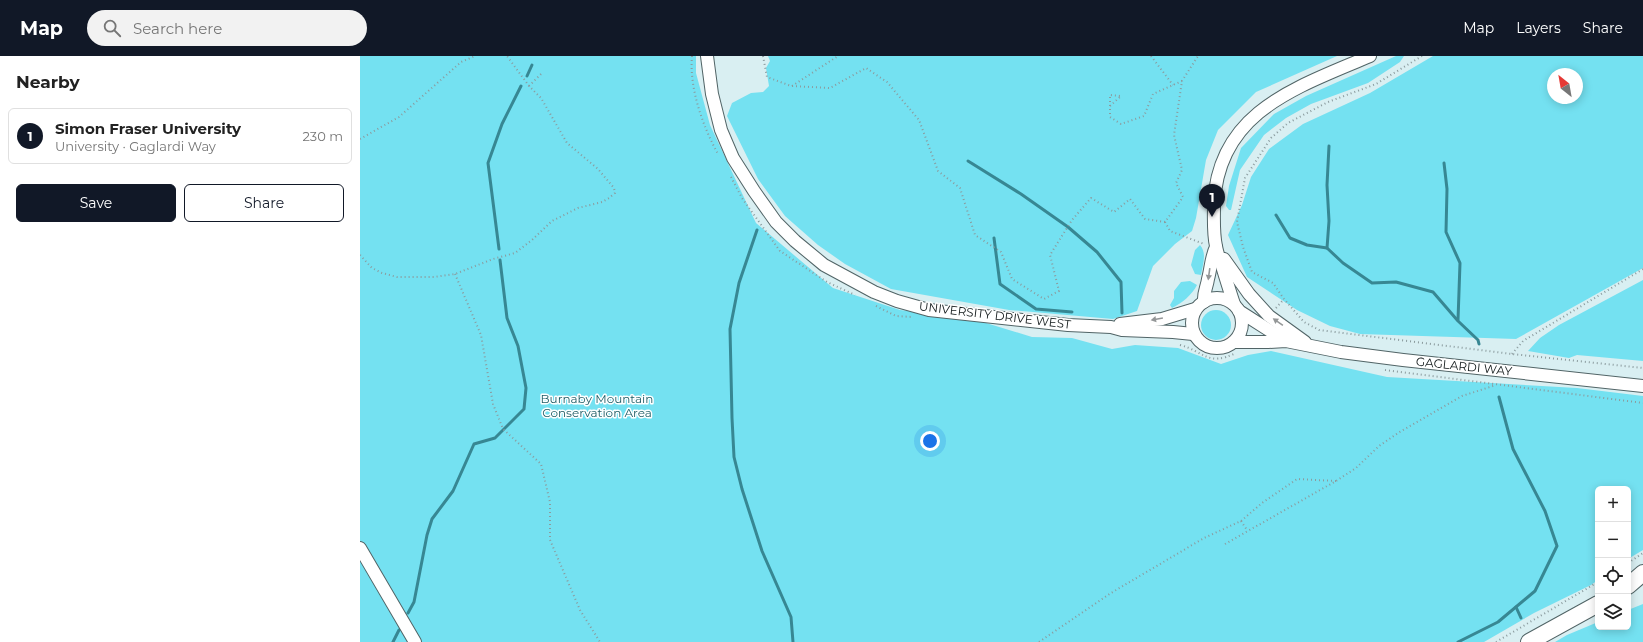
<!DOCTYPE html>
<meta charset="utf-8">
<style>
:root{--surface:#fff;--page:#f2f2f2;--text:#222;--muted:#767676;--line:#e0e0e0;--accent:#111827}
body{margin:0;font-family:Montserrat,sans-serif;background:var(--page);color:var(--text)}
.controls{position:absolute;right:12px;bottom:12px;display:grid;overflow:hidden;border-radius:6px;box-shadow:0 2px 10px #0003}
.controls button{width:36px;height:36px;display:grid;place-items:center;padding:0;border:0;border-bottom:1px solid var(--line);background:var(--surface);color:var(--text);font:20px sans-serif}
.compass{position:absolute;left:1187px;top:12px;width:36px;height:36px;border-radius:50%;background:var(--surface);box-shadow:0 2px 10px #0003;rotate:329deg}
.you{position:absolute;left:570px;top:385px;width:14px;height:14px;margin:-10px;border:3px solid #fff;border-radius:50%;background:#1a73e8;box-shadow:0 0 0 6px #1a73e833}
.badge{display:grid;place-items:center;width:26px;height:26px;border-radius:50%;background:var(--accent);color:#fff;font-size:13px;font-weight:700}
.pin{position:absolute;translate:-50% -33px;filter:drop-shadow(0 1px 2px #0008)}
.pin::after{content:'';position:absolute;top:21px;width:14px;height:12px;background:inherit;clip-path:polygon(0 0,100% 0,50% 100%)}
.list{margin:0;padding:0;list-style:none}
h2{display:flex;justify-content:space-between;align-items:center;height:52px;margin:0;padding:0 16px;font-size:17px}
h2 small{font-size:13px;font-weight:400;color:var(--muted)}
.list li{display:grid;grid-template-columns:26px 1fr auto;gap:12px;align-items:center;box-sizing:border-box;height:56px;margin:0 8px 8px;padding:0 8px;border:1px solid var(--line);border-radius:6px}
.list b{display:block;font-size:15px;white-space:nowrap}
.list p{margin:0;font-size:13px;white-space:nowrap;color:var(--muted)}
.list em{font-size:13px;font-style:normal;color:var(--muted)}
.actions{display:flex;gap:8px;padding:12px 16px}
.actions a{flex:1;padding:9px 0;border:1px solid var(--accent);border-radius:6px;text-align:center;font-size:14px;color:var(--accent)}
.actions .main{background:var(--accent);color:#fff}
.icon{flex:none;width:22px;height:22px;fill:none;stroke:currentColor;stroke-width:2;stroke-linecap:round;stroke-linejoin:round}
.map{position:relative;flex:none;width:1283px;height:586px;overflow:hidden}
header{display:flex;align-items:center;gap:24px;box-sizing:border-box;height:56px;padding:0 20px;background:var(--accent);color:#fff}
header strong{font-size:19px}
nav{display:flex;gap:22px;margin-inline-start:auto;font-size:14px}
.search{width:280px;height:36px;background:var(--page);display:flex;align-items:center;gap:10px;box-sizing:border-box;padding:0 14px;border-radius:22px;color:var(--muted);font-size:15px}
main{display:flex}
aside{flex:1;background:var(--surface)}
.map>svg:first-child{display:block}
.green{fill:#74e1f1;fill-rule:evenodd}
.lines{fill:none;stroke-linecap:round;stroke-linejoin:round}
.stream{stroke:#378793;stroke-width:3}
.minor-casing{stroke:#516466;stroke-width:14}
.major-casing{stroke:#516466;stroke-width:18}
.path{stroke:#8b9b9e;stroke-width:2;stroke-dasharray:1 3;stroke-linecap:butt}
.minor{stroke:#fff;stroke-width:12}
.major{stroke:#fff;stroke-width:16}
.oneway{fill:#949798}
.labels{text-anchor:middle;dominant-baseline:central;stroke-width:3;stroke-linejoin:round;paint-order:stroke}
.street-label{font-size:12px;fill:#111819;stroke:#fff}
.park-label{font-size:12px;fill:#1e5c65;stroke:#fff}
</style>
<header>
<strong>Map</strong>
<div class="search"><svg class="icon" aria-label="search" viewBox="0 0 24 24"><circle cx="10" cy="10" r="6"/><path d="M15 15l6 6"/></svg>Search here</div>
<nav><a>Map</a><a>Layers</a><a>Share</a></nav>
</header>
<main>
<aside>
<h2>Nearby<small></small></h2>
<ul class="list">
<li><span class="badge">1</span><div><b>Simon Fraser University</b><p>University · Gaglardi Way</p></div><em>230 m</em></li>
</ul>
<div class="actions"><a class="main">Save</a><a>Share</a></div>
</aside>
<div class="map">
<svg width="1283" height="586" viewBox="0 0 1283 586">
<rect width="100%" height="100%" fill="#d9eff2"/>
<!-- green -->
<g class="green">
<polygon points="0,0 336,0 336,17 350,69 396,167 473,232 540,254 613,263 672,281 712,282 752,293 775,289 818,292 861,308 888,299 911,295 1027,321 1217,332 1283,340 1283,494 1268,503 1268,433 1238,433 1238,524 1231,529 1174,557 1124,586 0,586"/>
<polygon points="408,0 977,0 896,36 858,74 846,104 836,162 832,175 815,188 793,210 777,255 753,263 649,254 531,233 485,208 458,189 425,160 398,123 367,60 372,47 391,37 403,36 409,30 406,12 410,5"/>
<polygon points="1036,0 1044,0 1040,6 1008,27 951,48 926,62 904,79 880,114 871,154 869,154 866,150 869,130 881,92 914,58 946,40"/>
<path d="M1073 0H1283V212L1156 283 1000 278 970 270 937 254 887 221 868 179 882 149 891 121 909 93 943 68 1010 37ZM1193 18H1217V42H1193Z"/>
<path d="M840 189C847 197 843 208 841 219L835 218 831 209 835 194Z"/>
<polygon points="1283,224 1283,305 1217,299 1209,302 1168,295 1180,282 1199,269"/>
<path d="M830 225 837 229C832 239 822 247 812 252L810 249 814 242V235L821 226Z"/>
<circle cx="856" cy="269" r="15"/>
<polygon points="1283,548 1283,586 1195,586 1207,579 1238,566 1238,571 1268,571 1268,554"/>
</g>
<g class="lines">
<!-- stream -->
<g class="stream">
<polyline points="167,20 172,9"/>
<polyline points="608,105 661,138 708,171 737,196 761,226 762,257"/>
<polyline points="1084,107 1087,133 1086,176 1100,207 1098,264"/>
<polyline points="916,159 930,182 947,189 967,192 983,207 1012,227 1036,226 1073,236 1098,265 1118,284 1119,288"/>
<polyline points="397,174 379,227 370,273 372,362 374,401 382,433 402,495 431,561 433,586"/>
<polyline points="634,182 640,228 676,253 712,256"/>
<polyline points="967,192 969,165 967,129 969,90"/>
<polyline points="139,193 128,107 142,68 161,30"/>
<polyline points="1156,551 1161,562"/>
<polyline points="48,557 54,546 67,479 72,463 93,435 114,388 135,382 164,353 166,332 158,290 147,262 140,204"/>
<polyline points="33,586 39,574"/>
<polyline points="1098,586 1138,566 1175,535 1197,490 1185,455 1153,393 1139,341"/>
</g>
<!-- minor casing -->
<g class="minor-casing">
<g id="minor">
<polyline points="347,0 352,38 361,74 373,102 394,135 416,166 435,185 464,209 514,236 537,245 569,254 708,269 751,271 762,274 813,276 833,278"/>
<polyline points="864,203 889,238 909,260 945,286"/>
<circle cx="857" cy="267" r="25"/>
<path d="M844 246C843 237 847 231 848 223 851 212 851 201 856 191"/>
<path d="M874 248C870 236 866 223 862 210 860 204 857 197 856 190 853 177 854 162 854 148 858 55 938 31 1010 0"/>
<polyline points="879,255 926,285"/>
<polyline points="760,268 802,263 835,253"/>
<polyline points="874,286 908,286 926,285 981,296 1043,304 1283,330"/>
<polyline points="0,492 55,586"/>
</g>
</g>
<!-- major casing -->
<g class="major-casing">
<g id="major">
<polyline points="1268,530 1283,517"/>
<polyline points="1169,586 1238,548"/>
</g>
</g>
<!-- path -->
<g class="path">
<path d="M332 0C329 32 343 71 358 98"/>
<polyline points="403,0 407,21 431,30 470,32 506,12 527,26 559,64 578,115 600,132 615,179 641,196 652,223 684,243 699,235 690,199 712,164 731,142 754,156 770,143 785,163 805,166 823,141 816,127 822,114 814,79 822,25 838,0"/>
<polyline points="791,0 813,29"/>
<polyline points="1062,0 1016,28 968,46 928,67 911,82 885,122 877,166 883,191 892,216 913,227 924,243 944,266 959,274 1152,298 1283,312"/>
<polyline points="169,30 183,16"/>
<polyline points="432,30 478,0"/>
<polyline points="750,50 761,40 750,39 750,61 761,68 784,60 793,38 822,25"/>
<polyline points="0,83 39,61 101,6 115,0"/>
<polyline points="371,121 382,142 420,195 467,226 495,239"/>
<polyline points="805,166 810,175 844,188"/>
<polyline points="0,199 12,212 22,217 37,221 74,221 95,218 133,203 155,197 172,184 192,165 218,152 242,146 249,142 255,137 254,132 238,113 207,87 181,42 169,30 147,0"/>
<polyline points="95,218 121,279 133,348 143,373 181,408 190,446 190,484 220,554 240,586"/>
<polyline points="516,250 536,260 552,261"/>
<polyline points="916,252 924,243"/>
<path d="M820 289C844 295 847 311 876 297"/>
<polyline points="1152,298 1163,285 1283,213"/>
<polyline points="1025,314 1283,347"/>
<polyline points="881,465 887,474"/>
<polyline points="865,488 976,425 996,412 1019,390 1038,377 1102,340 1136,329"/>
<polyline points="1268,507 1283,497"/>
<polyline points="679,586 751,537 844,482 881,465 902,447 937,423 976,425"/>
<polyline points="1136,586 1238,526"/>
</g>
<!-- minor -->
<use href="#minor" class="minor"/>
<!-- major -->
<use href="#major" class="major"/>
</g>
<!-- one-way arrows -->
<defs><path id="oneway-solid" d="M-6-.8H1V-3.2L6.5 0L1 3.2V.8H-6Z"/></defs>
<g class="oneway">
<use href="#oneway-solid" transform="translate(849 218) rotate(98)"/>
<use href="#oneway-solid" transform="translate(797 263) rotate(170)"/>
<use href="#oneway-solid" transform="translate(918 266) rotate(-145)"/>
</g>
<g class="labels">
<!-- street labels -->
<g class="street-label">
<text transform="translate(635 259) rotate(7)">UNIVERSITY DRIVE WEST</text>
<text transform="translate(1104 310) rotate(6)">GAGLARDI WAY</text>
</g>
<!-- park labels -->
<g class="park-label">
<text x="237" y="342">Burnaby Mountain<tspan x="237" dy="14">Conservation Area</tspan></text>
</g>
</g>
</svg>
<div class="controls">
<button>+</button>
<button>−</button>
<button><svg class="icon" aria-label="locate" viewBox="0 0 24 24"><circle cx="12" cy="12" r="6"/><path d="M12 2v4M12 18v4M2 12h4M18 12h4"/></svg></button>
<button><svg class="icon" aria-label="layers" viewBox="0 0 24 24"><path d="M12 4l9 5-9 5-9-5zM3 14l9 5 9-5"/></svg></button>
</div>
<svg class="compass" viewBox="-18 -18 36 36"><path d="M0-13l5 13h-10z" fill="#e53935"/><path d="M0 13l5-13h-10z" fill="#767676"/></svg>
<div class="you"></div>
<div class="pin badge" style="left:852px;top:161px">1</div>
</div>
</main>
